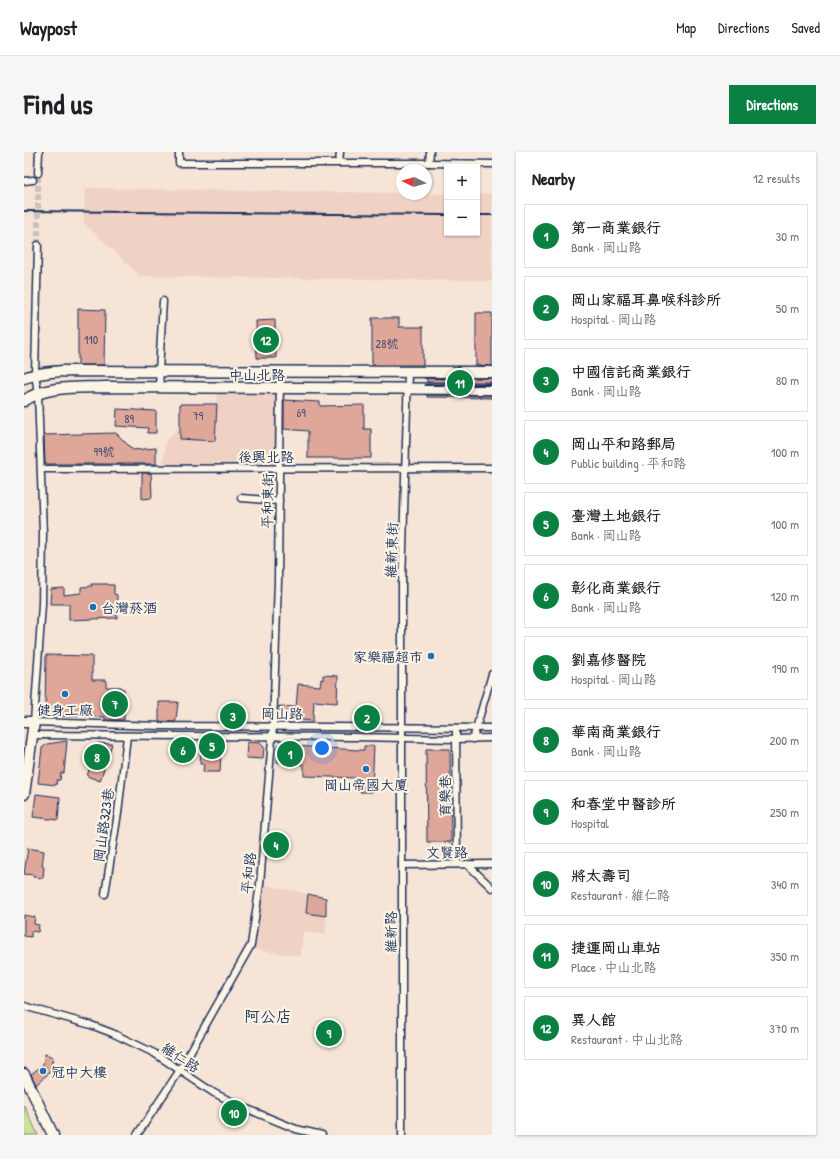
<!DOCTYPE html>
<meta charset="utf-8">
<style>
:root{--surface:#fff;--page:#f6f6f6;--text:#202124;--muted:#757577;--line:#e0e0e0;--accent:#0b8043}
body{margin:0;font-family:"Patrick Hand","LXGW WenKai TC",sans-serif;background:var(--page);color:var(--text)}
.controls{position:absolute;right:12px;top:12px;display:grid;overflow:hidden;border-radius:0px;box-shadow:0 1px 3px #0004}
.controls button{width:36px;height:36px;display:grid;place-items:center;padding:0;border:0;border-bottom:1px solid var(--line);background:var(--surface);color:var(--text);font:20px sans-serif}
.compass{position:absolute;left:372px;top:12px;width:36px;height:36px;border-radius:50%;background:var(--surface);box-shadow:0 1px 3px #0004;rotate:276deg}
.you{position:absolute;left:298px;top:596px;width:14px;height:14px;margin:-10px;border:3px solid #fff;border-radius:50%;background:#1a73e8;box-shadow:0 0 0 6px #1a73e833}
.badge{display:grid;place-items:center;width:26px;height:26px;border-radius:50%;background:var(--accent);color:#fff;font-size:13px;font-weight:700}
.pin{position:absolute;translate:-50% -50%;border:2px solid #fff;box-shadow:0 1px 4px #0006}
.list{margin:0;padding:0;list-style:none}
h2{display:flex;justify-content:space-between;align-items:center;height:52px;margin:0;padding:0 16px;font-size:17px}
h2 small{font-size:13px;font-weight:400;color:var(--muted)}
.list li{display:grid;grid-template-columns:26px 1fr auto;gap:12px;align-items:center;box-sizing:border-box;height:64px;margin:0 8px 8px;padding:0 8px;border:1px solid var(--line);border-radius:0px}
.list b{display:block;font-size:15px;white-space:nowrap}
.list p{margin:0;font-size:13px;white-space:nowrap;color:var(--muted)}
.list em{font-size:13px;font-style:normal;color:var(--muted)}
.map{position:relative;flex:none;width:468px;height:983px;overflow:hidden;border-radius:0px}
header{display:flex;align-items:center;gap:24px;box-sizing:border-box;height:56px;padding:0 20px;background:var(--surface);border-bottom:1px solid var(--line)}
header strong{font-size:19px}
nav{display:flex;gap:22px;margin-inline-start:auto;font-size:14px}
.intro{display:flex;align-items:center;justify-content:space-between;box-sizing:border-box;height:96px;padding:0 24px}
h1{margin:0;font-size:28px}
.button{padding:10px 18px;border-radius:0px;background:var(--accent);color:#fff;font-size:14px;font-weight:700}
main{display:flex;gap:24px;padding:0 24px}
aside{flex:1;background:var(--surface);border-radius:0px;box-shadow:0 1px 3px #0004}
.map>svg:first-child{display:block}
.built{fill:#efd2c4}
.green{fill:#cce49a;stroke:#748a7c}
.building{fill:#dfa79a;stroke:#1b2f5e}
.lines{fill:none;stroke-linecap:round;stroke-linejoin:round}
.street-tunnel{stroke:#cac1be;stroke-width:6;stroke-dasharray:6 3;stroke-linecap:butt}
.street-casing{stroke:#1b2f5e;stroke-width:9}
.primary-casing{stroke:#1b2f5e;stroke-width:13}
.street{stroke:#fcf5e5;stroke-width:6}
.primary{stroke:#fcf5e5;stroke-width:10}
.rail{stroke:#1b2f5e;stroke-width:2}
.poi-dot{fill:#1f6fb2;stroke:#fcf5e5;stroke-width:1.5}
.labels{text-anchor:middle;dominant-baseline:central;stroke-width:4;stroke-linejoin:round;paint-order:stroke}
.number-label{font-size:12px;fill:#4c4d6d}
.street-label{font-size:14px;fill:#1b2f5e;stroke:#fcf5e5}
.poi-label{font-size:14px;fill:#1b2f5e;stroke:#fcf5e5;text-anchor:start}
.quarter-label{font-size:16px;fill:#1b2f5e;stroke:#fcf5e5}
</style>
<header>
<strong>Waypost</strong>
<nav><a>Map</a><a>Directions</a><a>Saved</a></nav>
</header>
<div class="intro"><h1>Find us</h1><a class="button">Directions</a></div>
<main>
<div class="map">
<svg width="468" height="983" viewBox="0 0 468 983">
<rect width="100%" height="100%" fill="#f6e5d6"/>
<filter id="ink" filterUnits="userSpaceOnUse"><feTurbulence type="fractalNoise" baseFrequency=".025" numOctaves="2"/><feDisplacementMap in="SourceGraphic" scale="8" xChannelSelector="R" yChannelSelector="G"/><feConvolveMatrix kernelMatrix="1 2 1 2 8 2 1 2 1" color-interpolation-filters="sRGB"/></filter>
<g filter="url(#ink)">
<!-- built -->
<g class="built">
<polygon points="61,36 378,41 378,42 423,42 423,81 453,81 453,42 468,42 468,129 116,124 60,71"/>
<polygon points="193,236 256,236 258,316 139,317 141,290 156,274 156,287 191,289"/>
<polygon points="236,732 284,742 282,761 302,764 302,783 279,780 277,804 225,797"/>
</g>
<!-- green -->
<polygon class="green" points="0,953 14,983 0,983"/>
<!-- building -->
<g class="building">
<polygon points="54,157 81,158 80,213 54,213"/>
<polygon points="452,161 468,161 468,214 452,213"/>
<polygon points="348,166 375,166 375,175 399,175 399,213 348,213"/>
<polygon points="251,168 252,206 233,206 232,169"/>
<rect x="403" y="226" width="65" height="4"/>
<polygon points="403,243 468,244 468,246 403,245"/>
<polygon points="260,248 296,250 296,254 340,253 340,277 347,277 347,306 284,306 284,279 260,277"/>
<polygon points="156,252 193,252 191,289 156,287"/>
<polygon points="93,257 132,259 132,281 123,281 124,276 92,274"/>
<polygon points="92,281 109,298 132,296 132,312 23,312 21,311 20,283"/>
<polygon points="118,321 127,321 128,346 118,347"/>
<polygon points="67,432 84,432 85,433 90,433 90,442 93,443 93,466 45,468 45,452 26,452 27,437 40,436 40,443 57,441 57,435 68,434"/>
<polygon points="22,503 68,504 68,528 82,528 82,535 97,535 97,537 100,537 100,568 81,568 81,565 21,564"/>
<polygon points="299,523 314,524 313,551 290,549 289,569 264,567 259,566 256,561 255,554 272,555 274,532 296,534 297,527 299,528"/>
<polygon points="135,550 154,550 152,568 151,570 135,569"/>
<polygon points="43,589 40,621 37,621 36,628 33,628 32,633 14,631 18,596 23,592"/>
<polygon points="223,590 236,591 240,595 239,607 222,606"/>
<polygon points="74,591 88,592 76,629 63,624"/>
<polygon points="177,593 195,594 195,599 197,599 196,620 179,620 180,612 176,612"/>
<polygon points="254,593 335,598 340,598 340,594 350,594 348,640 336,640 336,636 334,636 334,626 280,624 280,613 253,610"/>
<polygon points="402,597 426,597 427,690 403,690"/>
<polygon points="12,642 36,645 34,668 9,665"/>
<polygon points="4,696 20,699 18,714 20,715 19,726 9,725 10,723 0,722"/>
<polygon points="284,742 302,746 302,764 282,761"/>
<polygon points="0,763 11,765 10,772 15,773 14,780 7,779 7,785 0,784"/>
<polygon points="21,902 29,905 26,920 12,933 7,922 19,913"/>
</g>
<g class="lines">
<!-- street-tunnel -->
<polyline class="street-tunnel" points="14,93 14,21"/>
<!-- street casing -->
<g class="street-casing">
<g id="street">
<polyline points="155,0 155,11 405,11 468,12"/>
<polyline points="315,11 316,0"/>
<polyline points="405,11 406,0"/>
<polyline points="14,21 15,0"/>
<polyline points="0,29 9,28"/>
<polyline points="14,93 11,222 14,241 19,381 18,452 10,570 136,574 468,576"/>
<polyline points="136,236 135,219 139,149"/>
<polyline points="17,317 468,316"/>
<polyline points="217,346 255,349"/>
<polyline points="432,576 433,712"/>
<polyline points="8,583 332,585 432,587 468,586"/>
<polyline points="449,587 468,522"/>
<polyline points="443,712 468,736"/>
<polyline points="378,713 468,712"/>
<polyline points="81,742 94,661 103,584"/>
<polyline points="0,854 67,873 88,881 130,901 190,941 221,956 272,977 298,983"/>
<polyline points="113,983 156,918 227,793 236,732 249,575 254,429 256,220"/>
<polyline points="378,983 378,432 384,220"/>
</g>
</g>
<!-- primary casing -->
<g class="primary-casing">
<g id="primary">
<path d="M0 226C13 221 25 220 39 219L468 220"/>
<path d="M0 249C22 233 54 236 81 235L468 237"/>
<polyline points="0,570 10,570 0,642"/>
<polyline points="0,922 29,983"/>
</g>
</g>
<!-- street -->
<use href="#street" class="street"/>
<!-- primary -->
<use href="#primary" class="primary"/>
<!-- rail -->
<g class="rail">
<polyline points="0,59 423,63"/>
<polyline points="453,63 468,63"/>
<polyline points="401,226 446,227"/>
<polyline points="401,233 468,233"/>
</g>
</g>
</g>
<!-- markers -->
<g class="poi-dot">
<circle cx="69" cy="455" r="4"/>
<circle cx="407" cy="504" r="4"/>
<circle cx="41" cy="542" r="4"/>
<circle cx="342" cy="617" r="4"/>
<circle cx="19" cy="919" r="4"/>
</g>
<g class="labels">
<!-- number labels -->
<g class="number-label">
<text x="67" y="187">110</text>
<text x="363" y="191">28號</text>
<text x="277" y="260">69</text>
<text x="174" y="263">79</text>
<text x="105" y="266">89</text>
<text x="80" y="299">99號</text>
</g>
<!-- street labels -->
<g class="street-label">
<text x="233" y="222">中山北路</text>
<text x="242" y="304">後興北路</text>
<text transform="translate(243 349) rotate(-89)">平和東街</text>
<text transform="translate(367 398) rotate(-88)">維新東街</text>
<text transform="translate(258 561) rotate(1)">岡山路</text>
<text transform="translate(420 644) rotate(-90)">育樂巷</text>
<text transform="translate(79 673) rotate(-82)">岡山路323巷</text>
<text transform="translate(423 700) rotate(-1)">文賢路</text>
<text transform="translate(224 721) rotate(-84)">平和路</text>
<text transform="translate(366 780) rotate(-90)">維新路</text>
<text transform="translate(157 905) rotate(33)">維仁路</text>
</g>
<!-- poi labels -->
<g class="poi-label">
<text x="77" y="455">台灣菸酒</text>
<text x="399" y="504" text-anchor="end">家樂福超市</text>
<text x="41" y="557" text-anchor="middle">健身工廠</text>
<text x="342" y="632" text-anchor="middle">岡山帝國大廈</text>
<text x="27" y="919">冠中大樓</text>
</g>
<!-- quarter labels -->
<g class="quarter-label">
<text x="244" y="864">阿公店</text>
</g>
</g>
</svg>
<div class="controls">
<button>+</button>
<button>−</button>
</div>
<svg class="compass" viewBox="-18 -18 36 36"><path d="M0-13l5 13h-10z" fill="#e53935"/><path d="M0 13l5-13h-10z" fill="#757577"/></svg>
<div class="you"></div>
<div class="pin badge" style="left:266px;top:602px">1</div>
<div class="pin badge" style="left:343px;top:566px">2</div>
<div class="pin badge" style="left:209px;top:564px">3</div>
<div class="pin badge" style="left:252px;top:693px">4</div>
<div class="pin badge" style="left:188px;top:594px">5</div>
<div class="pin badge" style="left:159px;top:598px">6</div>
<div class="pin badge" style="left:91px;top:552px">7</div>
<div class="pin badge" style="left:73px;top:605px">8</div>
<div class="pin badge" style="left:305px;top:881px">9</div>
<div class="pin badge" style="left:210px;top:961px">10</div>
<div class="pin badge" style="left:436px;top:231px">11</div>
<div class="pin badge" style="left:242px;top:188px">12</div>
</div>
<aside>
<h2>Nearby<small>12 results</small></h2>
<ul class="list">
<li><span class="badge">1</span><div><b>第一商業銀行</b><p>Bank · 岡山路</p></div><em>30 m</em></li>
<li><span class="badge">2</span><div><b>岡山家福耳鼻喉科診所</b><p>Hospital · 岡山路</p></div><em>50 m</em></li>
<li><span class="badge">3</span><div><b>中國信託商業銀行</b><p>Bank · 岡山路</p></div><em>80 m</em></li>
<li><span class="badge">4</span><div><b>岡山平和路郵局</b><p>Public building · 平和路</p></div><em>100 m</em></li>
<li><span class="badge">5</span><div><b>臺灣土地銀行</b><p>Bank · 岡山路</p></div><em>100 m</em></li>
<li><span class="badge">6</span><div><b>彰化商業銀行</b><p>Bank · 岡山路</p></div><em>120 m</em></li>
<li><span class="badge">7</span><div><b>劉嘉修醫院</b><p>Hospital · 岡山路</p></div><em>190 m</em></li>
<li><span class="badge">8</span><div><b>華南商業銀行</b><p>Bank · 岡山路</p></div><em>200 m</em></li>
<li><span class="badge">9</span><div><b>和春堂中醫診所</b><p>Hospital</p></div><em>250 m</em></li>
<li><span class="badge">10</span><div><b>將太壽司</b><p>Restaurant · 維仁路</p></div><em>340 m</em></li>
<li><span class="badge">11</span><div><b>捷運岡山車站</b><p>Place · 中山北路</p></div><em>350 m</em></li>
<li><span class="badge">12</span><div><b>異人館</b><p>Restaurant · 中山北路</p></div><em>370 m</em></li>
</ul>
</aside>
</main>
